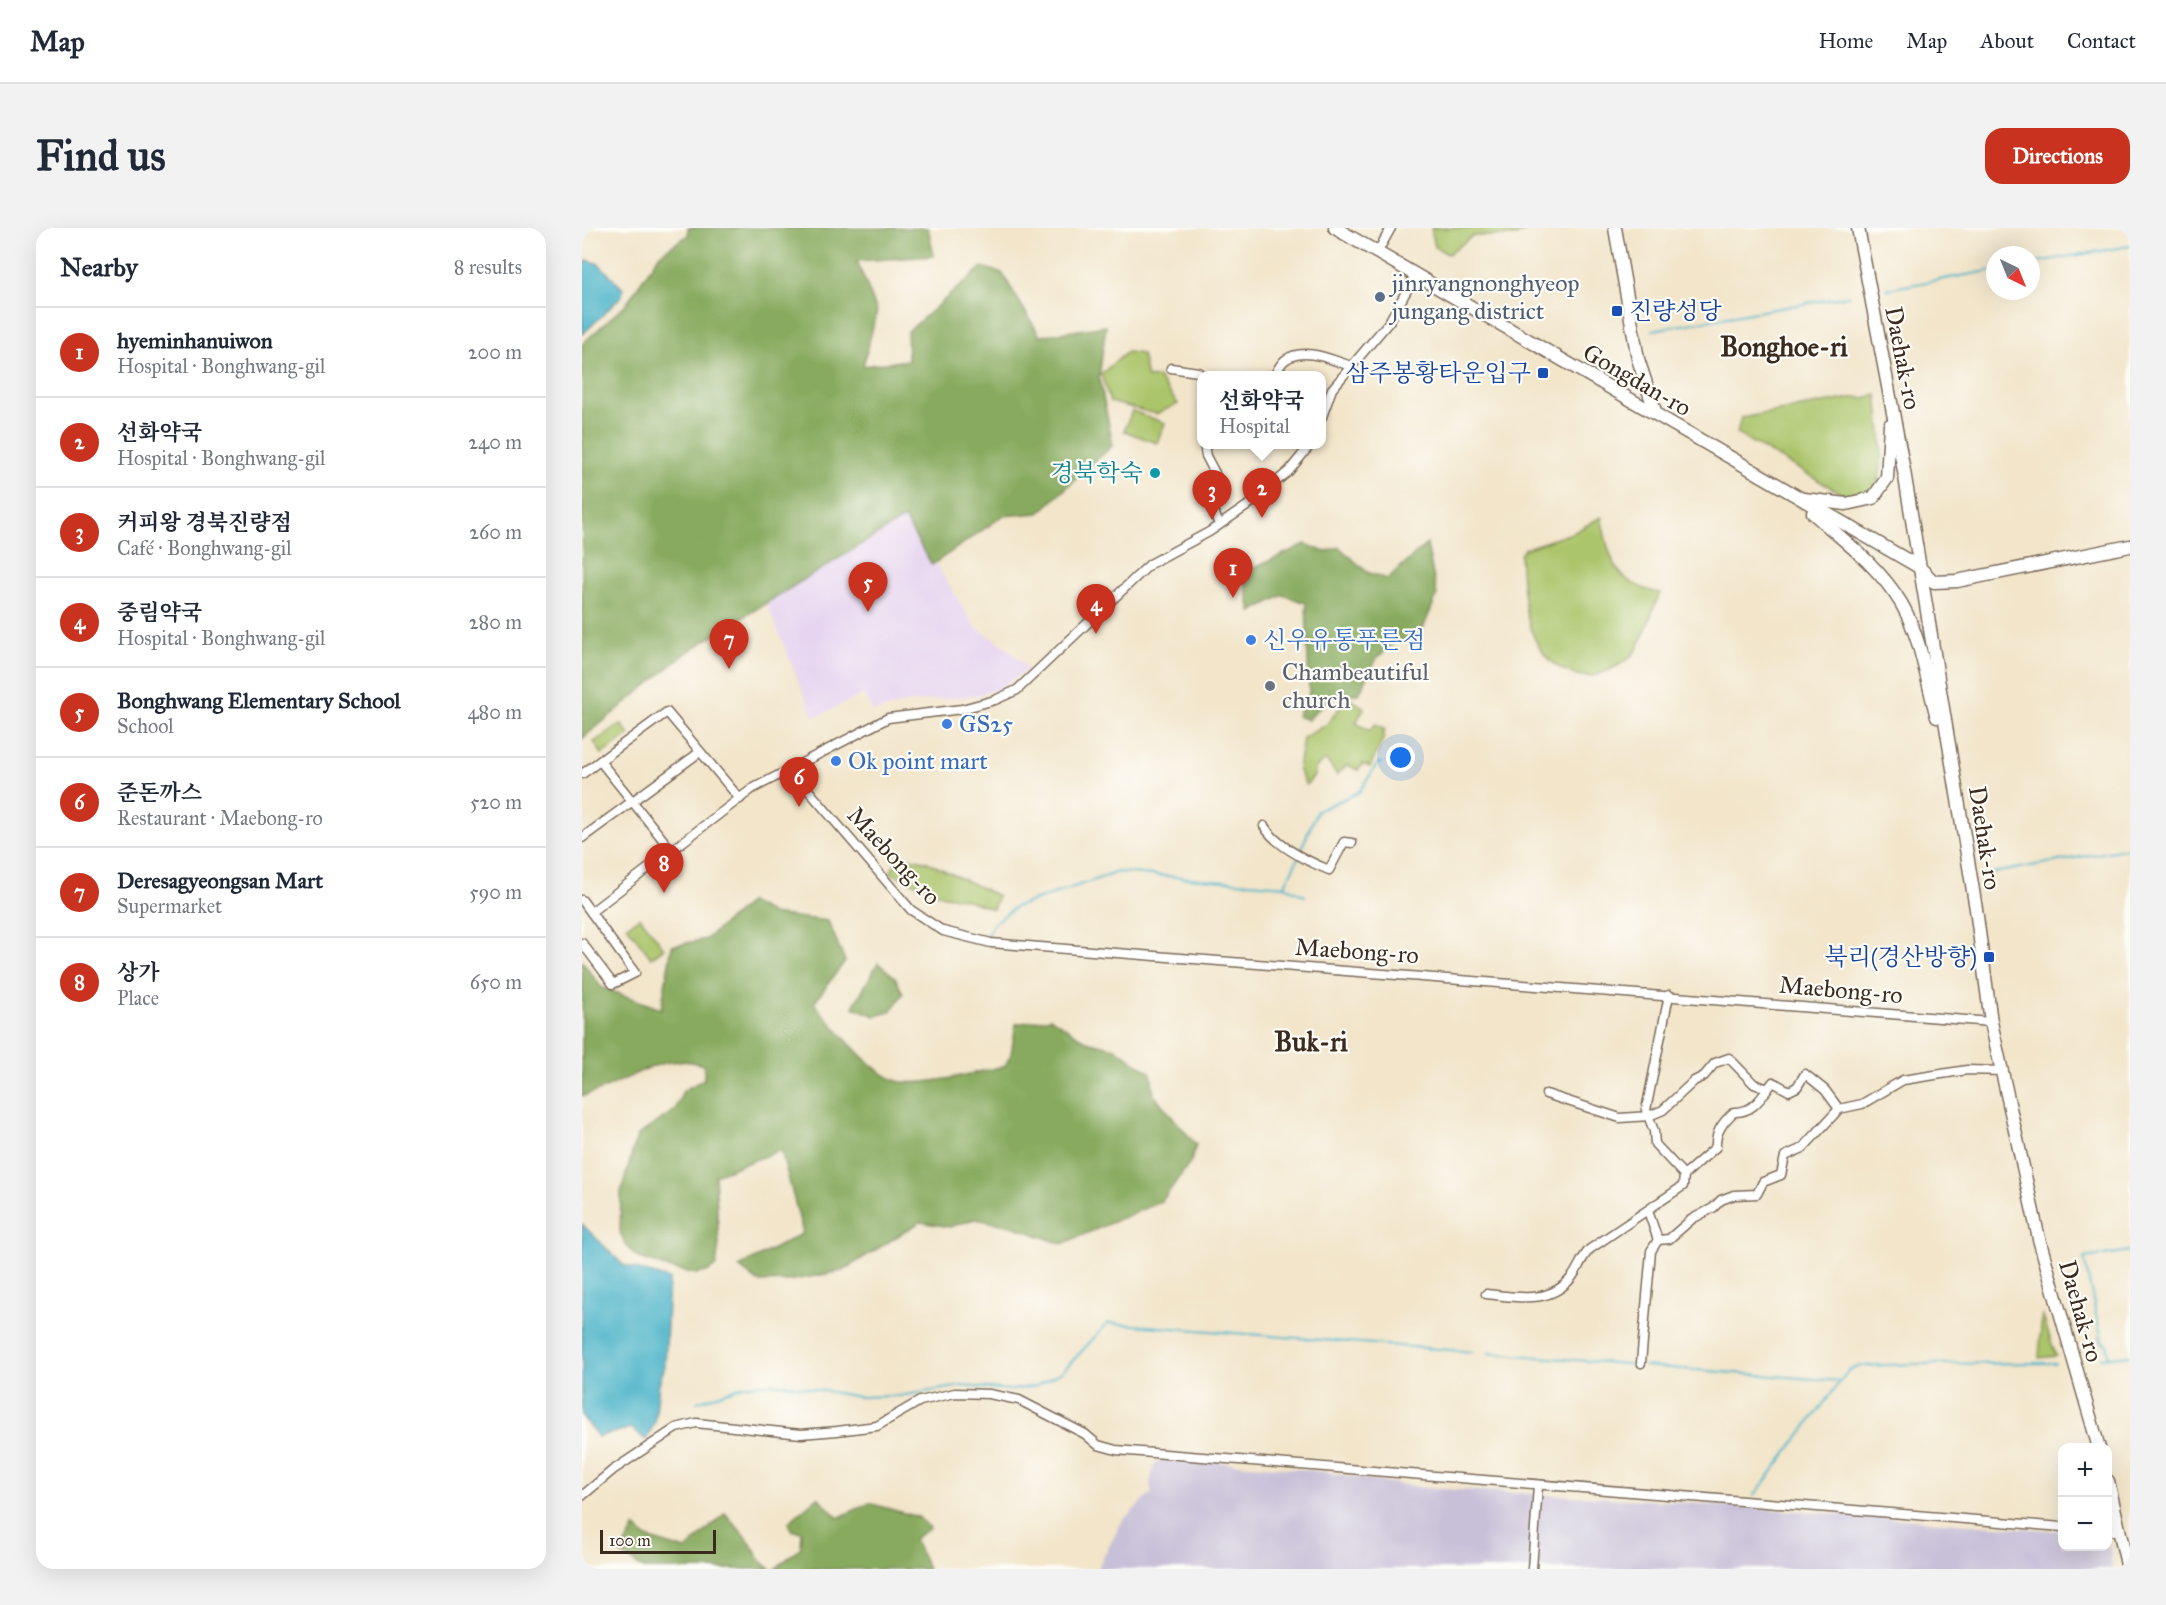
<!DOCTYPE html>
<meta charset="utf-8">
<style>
:root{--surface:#fff;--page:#f2f2f3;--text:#1f2937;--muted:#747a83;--line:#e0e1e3;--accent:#c8321e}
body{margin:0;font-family:"IM FELL Great Primer","Noto Serif KR",serif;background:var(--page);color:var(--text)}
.controls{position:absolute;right:18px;bottom:18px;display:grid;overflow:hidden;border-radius:12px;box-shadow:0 6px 24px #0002}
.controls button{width:54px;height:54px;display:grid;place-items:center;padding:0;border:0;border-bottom:2px solid var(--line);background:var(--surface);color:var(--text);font:30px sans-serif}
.compass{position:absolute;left:1404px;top:18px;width:54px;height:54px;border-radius:50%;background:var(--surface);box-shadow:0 6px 24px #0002;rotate:137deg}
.scale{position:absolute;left:18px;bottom:15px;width:116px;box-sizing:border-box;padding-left:6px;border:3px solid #3b2a1e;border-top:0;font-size:16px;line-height:21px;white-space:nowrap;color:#3b2a1e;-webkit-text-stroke:4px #fdfcf7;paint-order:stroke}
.you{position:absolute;left:819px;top:530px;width:21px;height:21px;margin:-15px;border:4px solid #fff;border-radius:50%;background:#1a73e8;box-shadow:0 0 0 9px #1a73e833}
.badge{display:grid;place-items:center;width:39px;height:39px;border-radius:50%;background:var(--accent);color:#fff;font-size:20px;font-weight:700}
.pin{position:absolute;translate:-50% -50px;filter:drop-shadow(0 2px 3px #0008)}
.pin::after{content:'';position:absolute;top:32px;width:21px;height:18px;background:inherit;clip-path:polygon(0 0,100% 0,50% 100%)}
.popup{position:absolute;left:615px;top:143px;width:129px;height:78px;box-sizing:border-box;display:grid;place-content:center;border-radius:12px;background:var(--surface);filter:drop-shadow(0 2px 4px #0005);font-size:20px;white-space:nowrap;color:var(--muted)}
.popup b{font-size:22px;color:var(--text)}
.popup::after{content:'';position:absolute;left:50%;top:100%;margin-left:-12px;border:12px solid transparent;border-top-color:var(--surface)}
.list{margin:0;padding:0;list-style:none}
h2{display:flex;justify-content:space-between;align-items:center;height:78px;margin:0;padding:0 24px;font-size:26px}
h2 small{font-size:20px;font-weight:400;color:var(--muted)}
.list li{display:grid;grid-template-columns:39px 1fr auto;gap:18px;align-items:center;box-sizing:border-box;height:90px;padding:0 24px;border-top:2px solid var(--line)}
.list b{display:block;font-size:22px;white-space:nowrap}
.list p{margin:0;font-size:20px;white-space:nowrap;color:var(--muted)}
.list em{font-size:20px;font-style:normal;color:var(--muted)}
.map{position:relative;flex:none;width:1548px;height:1341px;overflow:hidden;border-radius:18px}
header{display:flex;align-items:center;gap:36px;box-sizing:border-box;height:84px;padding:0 30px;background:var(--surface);border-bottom:2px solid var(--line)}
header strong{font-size:28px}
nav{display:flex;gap:33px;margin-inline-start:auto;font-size:21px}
.intro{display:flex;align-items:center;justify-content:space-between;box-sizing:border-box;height:144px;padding:0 36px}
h1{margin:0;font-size:42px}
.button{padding:15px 27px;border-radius:18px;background:var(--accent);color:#fff;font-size:21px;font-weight:700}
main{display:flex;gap:36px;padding:0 36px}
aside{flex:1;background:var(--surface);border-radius:18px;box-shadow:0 6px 24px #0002}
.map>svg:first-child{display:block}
.built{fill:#e6d3f0}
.industrial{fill:#c8c0d8}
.green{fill:#abc56b;stroke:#737844;stroke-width:1.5}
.forest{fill:#88aa5f;stroke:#626a3e;stroke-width:1.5}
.water{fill:#4ab2c8;stroke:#426e73;stroke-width:1.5}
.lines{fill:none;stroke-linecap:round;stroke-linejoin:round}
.stream{stroke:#4ab2c8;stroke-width:2}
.street-casing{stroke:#7b6b5a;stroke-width:11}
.secondary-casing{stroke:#7b6b5a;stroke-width:15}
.street{stroke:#fff;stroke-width:8}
.secondary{stroke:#fff;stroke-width:12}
.service-dot{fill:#5c6f8a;stroke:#fdfcf7;stroke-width:2}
.transit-dot{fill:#1a4fb4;stroke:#fdfcf7;stroke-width:2}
.culture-dot{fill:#0f9aa8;stroke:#fdfcf7;stroke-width:2}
.shop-dot{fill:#3f7fe0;stroke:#fdfcf7;stroke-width:2}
.worship-dot{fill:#6b7280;stroke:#fdfcf7;stroke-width:2}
.labels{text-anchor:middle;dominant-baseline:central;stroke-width:4.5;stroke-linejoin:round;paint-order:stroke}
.service-label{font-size:24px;fill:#4e5e75;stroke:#fdfcf7;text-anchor:start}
.transit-label{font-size:24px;fill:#164399;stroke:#fdfcf7;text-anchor:end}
.street-label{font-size:24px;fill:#3b2a1e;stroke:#fdfcf7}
.culture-label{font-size:24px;fill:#0d838f;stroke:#fdfcf7;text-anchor:end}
.shop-label{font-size:24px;fill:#366cbe;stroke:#fdfcf7;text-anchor:start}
.worship-label{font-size:24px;fill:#5b616d;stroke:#fdfcf7;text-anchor:start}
.quarter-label{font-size:27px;font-weight:bold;fill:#3b2a1e;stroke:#fdfcf7}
</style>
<header>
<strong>Map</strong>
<nav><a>Home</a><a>Map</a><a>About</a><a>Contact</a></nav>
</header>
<div class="intro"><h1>Find us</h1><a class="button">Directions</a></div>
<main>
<aside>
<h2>Nearby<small>8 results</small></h2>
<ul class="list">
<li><span class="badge">1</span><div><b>hyeminhanuiwon</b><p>Hospital · Bonghwang-gil</p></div><em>200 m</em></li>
<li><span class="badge">2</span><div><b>선화약국</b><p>Hospital · Bonghwang-gil</p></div><em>240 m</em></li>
<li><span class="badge">3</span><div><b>커피왕 경북진량점</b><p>Café · Bonghwang-gil</p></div><em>260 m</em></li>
<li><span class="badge">4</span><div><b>중림약국</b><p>Hospital · Bonghwang-gil</p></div><em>280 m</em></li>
<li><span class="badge">5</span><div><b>Bonghwang Elementary School</b><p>School</p></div><em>480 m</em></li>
<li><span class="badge">6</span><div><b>준돈까스</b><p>Restaurant · Maebong-ro</p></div><em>520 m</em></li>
<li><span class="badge">7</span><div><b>Deresagyeongsan Mart</b><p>Supermarket</p></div><em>590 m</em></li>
<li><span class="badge">8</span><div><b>상가</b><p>Place</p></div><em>650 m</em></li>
</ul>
</aside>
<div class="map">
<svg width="1548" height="1341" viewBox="0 0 1548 1341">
<rect width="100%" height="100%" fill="#fdfcf7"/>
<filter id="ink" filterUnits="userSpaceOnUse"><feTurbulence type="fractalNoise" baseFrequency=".0167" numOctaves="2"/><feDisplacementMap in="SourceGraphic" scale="12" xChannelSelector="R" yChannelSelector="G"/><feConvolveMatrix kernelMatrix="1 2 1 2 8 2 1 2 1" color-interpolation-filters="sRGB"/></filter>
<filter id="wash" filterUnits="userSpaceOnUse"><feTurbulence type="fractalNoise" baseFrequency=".008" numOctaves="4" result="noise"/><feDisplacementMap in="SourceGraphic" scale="24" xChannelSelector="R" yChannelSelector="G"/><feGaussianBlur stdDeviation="1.35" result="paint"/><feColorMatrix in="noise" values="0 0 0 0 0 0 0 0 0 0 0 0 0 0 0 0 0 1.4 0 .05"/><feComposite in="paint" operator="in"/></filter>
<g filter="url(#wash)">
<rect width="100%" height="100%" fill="#f2e5ca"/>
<!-- built -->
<polygon class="built" points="319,280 393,399 424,419 446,441 416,461 396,467 324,475 291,484 282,466 238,487 231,488 182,369"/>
<!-- industrial -->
<polygon class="industrial" points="582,1230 728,1242 842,1260 1066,1272 1480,1303 1480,1318 1526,1318 1526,1306 1530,1341 515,1341 541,1292 570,1265 568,1255 572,1237"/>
<!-- green -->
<g class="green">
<polygon points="849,0 947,0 934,8 891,8 866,26 853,19"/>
<polygon points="545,124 560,126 565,150 576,149 596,176 574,186 528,174 519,146"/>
<path d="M1295 167C1297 194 1316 283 1262 267L1155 206 1159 190 1275 169 1282 171Z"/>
<polygon points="550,183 583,195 575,215 542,203"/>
<path d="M1019 289C1028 331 1031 356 1078 365 1070 383 1064 404 1055 421 1048 433 1030 441 1018 446 1008 450 996 448 986 444 942 426 941 368 938 327L942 321 993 304Z"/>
<polygon points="766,469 782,480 774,495 788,503 793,496 803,502 800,507 802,509 788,539 781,536 776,542 765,537 755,547 744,532 733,540 733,547 724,557 716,541 721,510 744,497"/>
<polygon points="39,496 48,507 20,526 12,514"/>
<polygon points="326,630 343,633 416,668 411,681 380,670 362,668 308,645 315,632"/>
<polygon points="58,689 82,720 69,730 45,698"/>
<polygon points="1460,1086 1474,1128 1457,1130"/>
</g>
<!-- forest -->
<g class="forest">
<polygon points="106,0 346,0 352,28 275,33 295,83 281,138 326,132 325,104 400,39 420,45 458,108 524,98 517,149 531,217 457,285 421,288 350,337 322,290 108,422 0,511 0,116 44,76 78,26 106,7"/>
<polygon points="723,316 743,324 757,319 785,344 805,351 845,316 855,367 835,415 815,412 795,430 777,466 751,466 726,492 715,488 727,466 724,375 701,367 669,384 661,345"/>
<path d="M168 674 190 686 246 693 263 733 232 775C250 796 294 852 321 854 350 857 394 844 423 838L429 826 434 796 469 790 504 813 533 820 569 845 572 867 614 917 609 933 580 973 480 1016 430 998 393 991 368 999 338 994 260 1043 206 1053 176 1054 157 1039 221 1005 199 922 133 947 137 1016 134 1038 125 1044 114 1046 86 1040 55 1029 45 1019 38 1004 39 964 55 908 93 882 101 863 122 851V837C76 821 42 859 0 868V733L19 759 79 781 90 718 124 711Z"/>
<polygon points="296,735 313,749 321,766 308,784 293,788 271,779"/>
<polygon points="236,1269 256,1290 287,1275 336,1289 348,1300 332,1311 346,1341 193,1341 219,1319 220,1304 209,1302 207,1294"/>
<polygon points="143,1285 167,1313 178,1332 189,1341 62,1341 38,1325 53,1299 65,1310 104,1322"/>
</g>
<!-- water -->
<g class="water">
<polygon points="5,32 17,36 41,61 40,68 0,107 0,38"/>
<polygon points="0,996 41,1037 87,1051 83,1138 77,1155 73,1194 64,1212 49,1200 16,1209 0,1188"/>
</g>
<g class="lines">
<!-- stream -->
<g class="stream">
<polyline points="1449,35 1548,18"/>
<polyline points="1305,61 1413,42"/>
<polyline points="1071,102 1267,68"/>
<polyline points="718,624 735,583 777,564 796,535 800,535"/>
<polyline points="1411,645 1548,620"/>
<polyline points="703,657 716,630"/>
<polyline points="405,707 411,696 433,679 536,644 703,658 723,668"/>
<polyline points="907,1125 1056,1137"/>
<polyline points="1519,1130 1548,1127"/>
<polyline points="1527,1130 1525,1116 1520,1114 1502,1030 1548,1023"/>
<polyline points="1062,1138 1259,1153"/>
<polyline points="115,1174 161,1158 177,1156 203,1156 277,1169 317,1168 380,1158 429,1162 454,1158 481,1143 526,1095 893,1124"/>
<polyline points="1172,1268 1266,1143 1277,1138 1333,1136 1473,1135"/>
</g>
</g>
</g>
<g filter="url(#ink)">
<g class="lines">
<!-- street casing -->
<g class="street-casing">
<g id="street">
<polyline points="795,25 809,0"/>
<polyline points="589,140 616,144 620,148"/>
<path d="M692 148C695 143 699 135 703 132 722 118 750 132 769 138"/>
<polyline points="740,189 750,161 807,94 833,48"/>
<path d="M622 216 624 228 633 245C626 268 628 274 637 297"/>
<polyline points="18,533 90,623"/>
<polyline points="209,542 329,682 361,703 409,715 1409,794"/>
<polyline points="0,546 85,484 158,571"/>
<path d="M682 598C695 619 725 633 747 642L762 614 770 615"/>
<polyline points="0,610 118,524"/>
<polyline points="0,672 53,745 31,756 0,715"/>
<polyline points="9,684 170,561 306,490 380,481 413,472 435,462 568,336 627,304 665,278 707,243 729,216"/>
<polyline points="1087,767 1064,882 1072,903 1073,916 1102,947"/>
<polyline points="964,866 1038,890 1067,888 1081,882 1112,853 1122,848 1133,835 1147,830 1172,856 1186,861"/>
<polyline points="1066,983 1076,1012"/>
<path d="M904 1066C935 1069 968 1077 990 1049 997 1040 999 1030 1008 1021L1101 958 1102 947 1134 919C1133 904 1141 894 1152 884 1172 885 1180 868 1191 854L1207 863 1215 859 1223 846 1243 862 1257 881"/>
<polyline points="1059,1135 1069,1023 1076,1012 1087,1011 1110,991 1131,980 1139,972 1152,967 1175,966 1181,954 1199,947 1203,928 1221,920 1257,881 1280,876 1321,852 1385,842 1421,843"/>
<polyline points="0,1268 31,1242 94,1200 114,1195 219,1206 255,1203 295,1198 338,1173 373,1165 407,1166 437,1172 503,1206 516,1217 534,1222 1480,1299"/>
<polyline points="1526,1303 1539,1304"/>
<polyline points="950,1341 956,1258"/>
</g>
</g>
<!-- secondary casing -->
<g class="secondary-casing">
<g id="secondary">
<polyline points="753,0 1337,339 1352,354 1375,353 1548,318"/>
<polyline points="1033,0 1056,131 1074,186"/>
<polyline points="1276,0 1322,243 1394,681 1409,794 1457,1011 1517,1220"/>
<polyline points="1222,271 1264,276 1291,270 1305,250 1308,197"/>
<path d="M1231 285C1262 313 1297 338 1319 375 1339 409 1344 451 1355 489"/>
<polyline points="1526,1253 1546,1341"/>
</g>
</g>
<!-- street -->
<use href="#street" class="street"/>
<!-- secondary -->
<use href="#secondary" class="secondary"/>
</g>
</g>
<!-- markers -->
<circle class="service-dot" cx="798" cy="69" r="6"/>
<g class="transit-dot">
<rect x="1029" y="77" width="12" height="12" rx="3"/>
<rect x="955" y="139" width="12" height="12" rx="3"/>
<rect x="1401" y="723" width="12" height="12" rx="3"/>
</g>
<circle class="culture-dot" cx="573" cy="245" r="6"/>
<g class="shop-dot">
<circle cx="669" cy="412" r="6"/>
<circle cx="365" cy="496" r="6"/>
<circle cx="254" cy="533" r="6"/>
</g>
<circle class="worship-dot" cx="688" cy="458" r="6"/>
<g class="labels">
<!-- service labels -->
<g class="service-label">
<text x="810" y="55">jinryangnonghyeop<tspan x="810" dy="28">jungang district</tspan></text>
</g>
<!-- transit labels -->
<g class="transit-label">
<text x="1047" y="83" text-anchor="start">진량성당</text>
<text x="949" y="145">삼주봉황타운입구</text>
<text x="1395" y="729">북리(경산방향)</text>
</g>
<!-- street labels -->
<g class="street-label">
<text transform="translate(1321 130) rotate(79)">Daehak-ro</text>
<text transform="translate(1055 152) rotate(30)">Gongdan-ro</text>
<text transform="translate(1403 610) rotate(81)">Daehak-ro</text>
<text transform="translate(312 628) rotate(47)">Maebong-ro</text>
<text transform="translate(775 723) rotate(4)">Maebong-ro</text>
<text transform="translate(1259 762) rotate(5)">Maebong-ro</text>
<text transform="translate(1499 1083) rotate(74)">Daehak-ro</text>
</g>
<!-- culture labels -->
<g class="culture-label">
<text x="561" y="245">경북학숙</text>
</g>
<!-- shop labels -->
<g class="shop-label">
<text x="681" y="412">신우유통푸른점</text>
<text x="377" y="496">GS25</text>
<text x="266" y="533">Ok point mart</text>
</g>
<!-- worship labels -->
<g class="worship-label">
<text x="700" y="444">Chambeautiful<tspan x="700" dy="28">church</tspan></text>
</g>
<!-- quarter labels -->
<g class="quarter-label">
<text x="1202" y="118">Bonghoe-ri</text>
<text x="729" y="813">Buk-ri</text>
</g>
</g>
</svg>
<div class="controls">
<button>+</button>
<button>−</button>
</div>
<svg class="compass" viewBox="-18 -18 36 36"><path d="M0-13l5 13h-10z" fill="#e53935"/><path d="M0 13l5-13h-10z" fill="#747a83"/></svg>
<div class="scale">100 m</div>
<div class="you"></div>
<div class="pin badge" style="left:651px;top:370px">1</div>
<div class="pin badge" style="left:680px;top:290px">2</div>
<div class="popup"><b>선화약국</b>Hospital</div>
<div class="pin badge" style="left:630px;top:292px">3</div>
<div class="pin badge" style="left:514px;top:406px">4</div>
<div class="pin badge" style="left:286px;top:384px">5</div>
<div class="pin badge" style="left:217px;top:579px">6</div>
<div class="pin badge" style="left:147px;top:441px">7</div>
<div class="pin badge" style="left:82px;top:665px">8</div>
</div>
</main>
